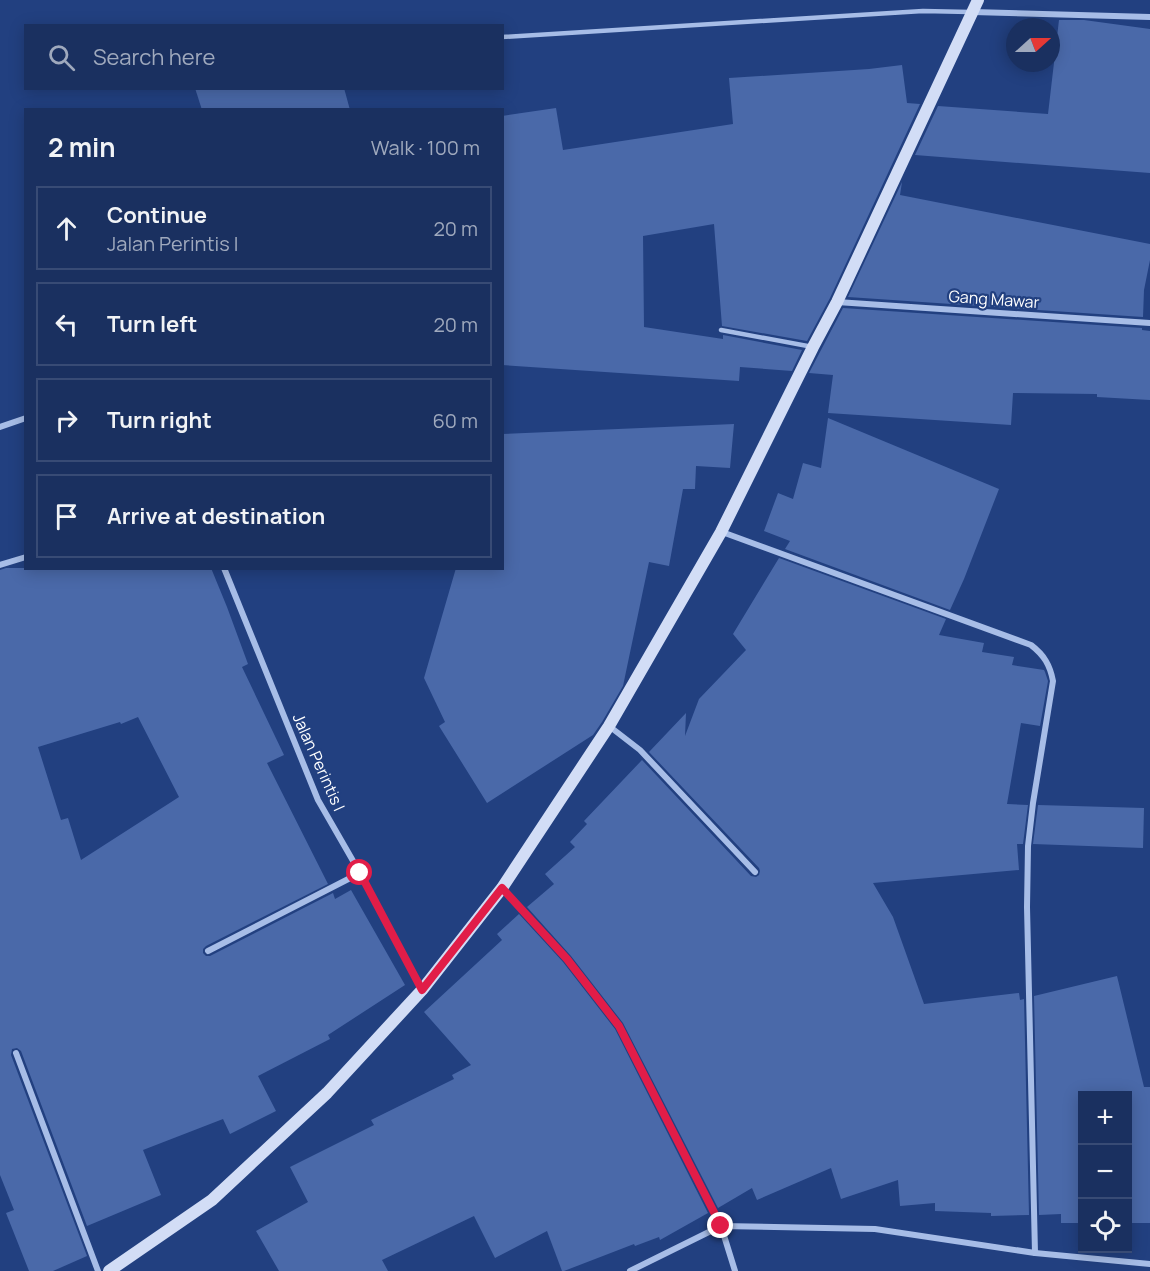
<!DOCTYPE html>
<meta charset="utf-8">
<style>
:root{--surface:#1a3060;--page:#273c69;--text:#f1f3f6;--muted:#9fa9bd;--line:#384b75}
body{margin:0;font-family:Manrope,sans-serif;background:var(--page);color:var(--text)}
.controls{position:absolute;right:18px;bottom:18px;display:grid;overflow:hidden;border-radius:0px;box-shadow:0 3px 15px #0003}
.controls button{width:54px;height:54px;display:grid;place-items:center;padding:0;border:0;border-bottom:2px solid var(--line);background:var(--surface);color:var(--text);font:30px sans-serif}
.compass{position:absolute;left:1006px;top:18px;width:54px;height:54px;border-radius:50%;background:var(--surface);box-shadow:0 3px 15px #0003;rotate:69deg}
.stop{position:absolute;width:18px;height:18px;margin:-14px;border:4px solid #e11d48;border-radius:50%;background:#fff}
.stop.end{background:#e11d48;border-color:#fff;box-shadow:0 2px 6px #0008}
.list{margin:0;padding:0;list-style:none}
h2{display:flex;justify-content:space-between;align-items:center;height:78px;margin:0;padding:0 24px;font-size:26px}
h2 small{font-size:20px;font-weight:400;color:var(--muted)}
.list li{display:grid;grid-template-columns:39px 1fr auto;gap:18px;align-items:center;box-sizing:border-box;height:84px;margin:0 12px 12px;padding:0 12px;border:2px solid var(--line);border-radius:0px}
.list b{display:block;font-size:22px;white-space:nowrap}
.list p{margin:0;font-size:20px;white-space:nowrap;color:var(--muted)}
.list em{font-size:20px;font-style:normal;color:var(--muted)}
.icon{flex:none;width:33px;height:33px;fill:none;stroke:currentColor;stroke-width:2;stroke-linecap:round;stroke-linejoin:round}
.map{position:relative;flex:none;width:1150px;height:1271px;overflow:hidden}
.search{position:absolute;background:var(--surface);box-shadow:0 3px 15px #0003;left:24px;top:24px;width:480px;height:66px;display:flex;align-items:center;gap:15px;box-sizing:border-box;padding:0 21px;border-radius:0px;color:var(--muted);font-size:22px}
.panel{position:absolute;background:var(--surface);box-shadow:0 3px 15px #0003;left:24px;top:108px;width:480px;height:462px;border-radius:0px}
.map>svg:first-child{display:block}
.building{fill:#4a69a9;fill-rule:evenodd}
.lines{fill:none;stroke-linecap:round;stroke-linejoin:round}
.lane{stroke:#a7bde7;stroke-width:4.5}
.street{stroke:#a7bde7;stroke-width:6}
.secondary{stroke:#d2ddf6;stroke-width:12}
.route{stroke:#e11d48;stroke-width:8}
.labels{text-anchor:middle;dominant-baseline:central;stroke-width:4.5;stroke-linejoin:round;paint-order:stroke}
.street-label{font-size:16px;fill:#fff;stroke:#224080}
</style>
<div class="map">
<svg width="1150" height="1271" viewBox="0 0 1150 1271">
<rect width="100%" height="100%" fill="#224080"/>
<!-- building -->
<g class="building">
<polygon points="1059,20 1084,20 1150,29 1150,173 915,155 938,106 1048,114"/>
<polygon points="902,65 907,103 920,104 830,298 807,341 722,326 714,224 643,236 644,327 723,339 723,335 802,350 792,371 740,367 739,381 502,365 502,116 556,108 563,150 733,124 729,78 869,69"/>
<polygon points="195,88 344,88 350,110 202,110"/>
<polygon points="902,182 900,195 1150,244 1150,260 1144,290 1143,317 848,297"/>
<polygon points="843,308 1142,328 1142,330 1150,331 1150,400 1097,397 1097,394 1013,393 1011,425 828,413 833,375 809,373"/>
<polygon points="828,418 999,489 964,579 950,610 785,549 790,541 764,531 778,493 793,499 803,463 821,468"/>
<polygon points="734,424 730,468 696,466 695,489 683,489 669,566 649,562 623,686 602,722 593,735 487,803 439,726 445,722 424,678 456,568 502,568 502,434"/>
<polygon points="779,558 946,619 939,635 984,643 982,652 1014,657 1012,665 1044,670 1045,672 1048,681 1040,726 1021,723 1007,804 1028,805 1023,844 1017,844 1019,870 873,883 893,917 924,1004 1019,993 1020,1000 1024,999 1029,1215 991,1216 991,1213 935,1211 935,1203 900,1206 898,1180 841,1199 831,1168 757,1200 752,1188 718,1208 623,1023 571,956 527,907 554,884 545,874 575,847 570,842 587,824 584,821 642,760 751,876 756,877 759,875 760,871 759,868 649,752 686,713 685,736 699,699 746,650 733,634"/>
<path d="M6 568H211L227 607 248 664 242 667 284 755 267 763 328 884 206 946 203 949V953L206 956H210L333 893 335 899 351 890 405 985 328 1035 330 1039 258 1076 276 1111 230 1134 223 1119 143 1150 161 1195 87 1226 21 1051 17 1048 12 1049 11 1055 87 1256 53 1271H29L6 1213 14 1210 0 1175V570ZM138 717 179 797 81 860 68 818 61 820 38 747 120 722 121 724Z"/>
<polygon points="1038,805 1144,808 1143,848 1033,844"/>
<polygon points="519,914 563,962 615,1029 708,1213 660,1240 659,1237 635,1246 634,1244 564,1271 562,1271 547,1231 495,1258 474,1216 382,1260 388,1271 279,1271 256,1231 308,1202 290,1167 374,1125 371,1120 454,1079 452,1075 471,1065 424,1012 502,940 497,934"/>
<polygon points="1117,976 1144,1087 1150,1087 1150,1223 1128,1223 1128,1095 1083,1095 1083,1223 1061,1223 1061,1214 1039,1215 1034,996"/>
</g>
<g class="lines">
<!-- lane -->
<g class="lane">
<polyline points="502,37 923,11 970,12"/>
<polyline points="721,330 813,347"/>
</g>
<!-- street -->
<g class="street">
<polyline points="973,12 1150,17"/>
<polyline points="837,302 1150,323"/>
<polyline points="0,427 26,418"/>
<path d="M722 532 1031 645C1044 655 1050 665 1053 681L1033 803 1028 846 1027 907 1035 1253"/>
<polyline points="0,565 26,557"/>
<polyline points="224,568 318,800 360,873 422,990"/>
<polyline points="609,726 640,750 755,872"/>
<polyline points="502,888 567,959 619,1026 721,1226 735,1271"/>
<polyline points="208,951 360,873"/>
<polyline points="16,1053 98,1271"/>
<polyline points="630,1271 721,1226 875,1229 1035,1253 1150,1264"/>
</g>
<!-- secondary -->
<polyline class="secondary" points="109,1271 212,1200 327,1093 422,990 502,888 609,726 721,532 813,347 837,302 978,0"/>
</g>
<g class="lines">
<!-- route -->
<polyline class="route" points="360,873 422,990 502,888 567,959 619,1026 721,1226"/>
</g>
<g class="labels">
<!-- street labels -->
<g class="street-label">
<text transform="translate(994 299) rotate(4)">Gang Mawar</text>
<text transform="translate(319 762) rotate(66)">Jalan Perintis I</text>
</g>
</g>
</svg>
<div class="controls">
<button>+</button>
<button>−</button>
<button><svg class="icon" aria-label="locate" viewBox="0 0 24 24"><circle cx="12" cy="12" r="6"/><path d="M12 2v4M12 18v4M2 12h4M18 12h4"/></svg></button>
</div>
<svg class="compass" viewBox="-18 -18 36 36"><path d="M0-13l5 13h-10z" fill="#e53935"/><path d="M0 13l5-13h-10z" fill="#9fa9bd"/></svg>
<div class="stop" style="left:360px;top:873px"></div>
<div class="stop end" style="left:721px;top:1226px"></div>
<div class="search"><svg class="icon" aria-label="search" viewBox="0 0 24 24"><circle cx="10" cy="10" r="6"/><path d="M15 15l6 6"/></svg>Search here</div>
<section class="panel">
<h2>2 min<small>Walk · 100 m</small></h2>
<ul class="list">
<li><svg class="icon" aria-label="ahead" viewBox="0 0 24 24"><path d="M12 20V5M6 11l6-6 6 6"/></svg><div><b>Continue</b><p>Jalan Perintis I</p></div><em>20 m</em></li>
<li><svg class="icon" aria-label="left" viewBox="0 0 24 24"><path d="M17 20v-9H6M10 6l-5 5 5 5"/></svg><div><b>Turn left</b></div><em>20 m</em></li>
<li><svg class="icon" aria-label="right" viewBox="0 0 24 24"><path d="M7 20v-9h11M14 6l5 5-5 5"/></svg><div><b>Turn right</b></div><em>60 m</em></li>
<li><svg class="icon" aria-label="arrive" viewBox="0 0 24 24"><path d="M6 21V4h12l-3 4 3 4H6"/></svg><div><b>Arrive at destination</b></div></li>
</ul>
</section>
</div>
